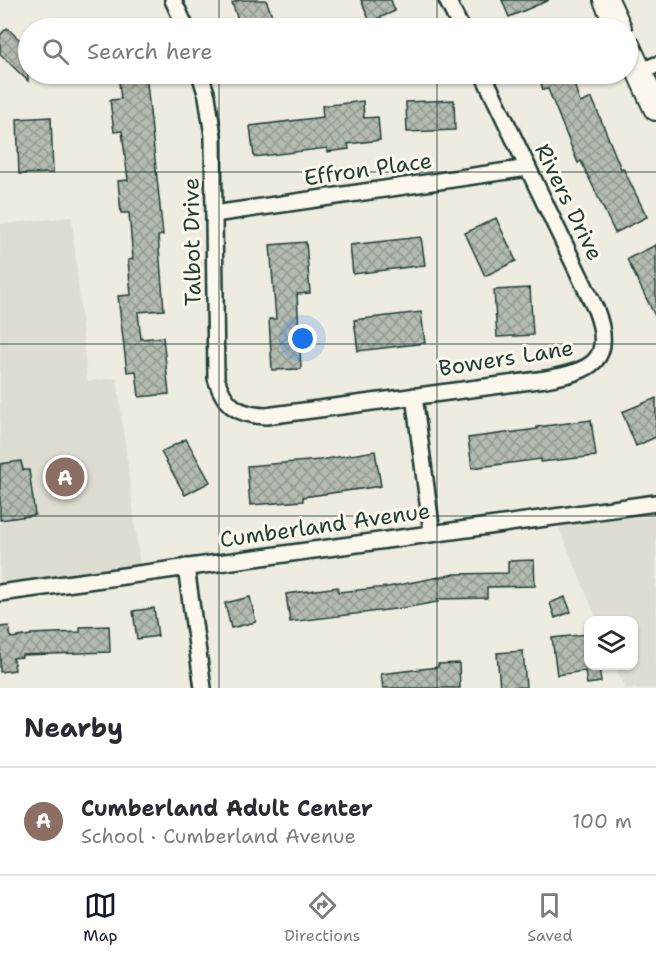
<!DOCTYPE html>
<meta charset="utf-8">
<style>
:root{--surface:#fff;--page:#f7f7f7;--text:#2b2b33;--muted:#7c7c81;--line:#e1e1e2;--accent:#111827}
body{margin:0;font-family:"Shantell Sans",sans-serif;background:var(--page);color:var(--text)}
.controls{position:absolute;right:18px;bottom:18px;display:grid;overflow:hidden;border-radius:12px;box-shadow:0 2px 4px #0004}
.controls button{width:54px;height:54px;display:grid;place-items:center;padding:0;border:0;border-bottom:2px solid var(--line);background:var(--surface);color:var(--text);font:30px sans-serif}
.you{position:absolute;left:303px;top:339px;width:21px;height:21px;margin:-15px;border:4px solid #fff;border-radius:50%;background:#1a73e8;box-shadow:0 0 0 9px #1a73e833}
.badge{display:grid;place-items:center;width:39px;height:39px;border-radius:50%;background:var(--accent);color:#fff;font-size:20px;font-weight:700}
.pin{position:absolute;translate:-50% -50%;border:3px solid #fff;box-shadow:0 2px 6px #0006}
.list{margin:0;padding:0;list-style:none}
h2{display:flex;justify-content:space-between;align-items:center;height:78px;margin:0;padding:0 24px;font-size:26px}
h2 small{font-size:20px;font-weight:400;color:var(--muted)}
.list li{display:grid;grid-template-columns:39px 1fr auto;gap:18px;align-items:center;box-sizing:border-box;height:108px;padding:0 24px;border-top:2px solid var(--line)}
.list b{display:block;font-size:22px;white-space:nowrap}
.list p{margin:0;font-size:20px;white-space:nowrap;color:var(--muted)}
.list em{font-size:20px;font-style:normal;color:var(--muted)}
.icon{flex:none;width:33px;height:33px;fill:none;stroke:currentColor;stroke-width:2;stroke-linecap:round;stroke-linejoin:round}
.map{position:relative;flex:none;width:656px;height:688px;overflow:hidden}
.search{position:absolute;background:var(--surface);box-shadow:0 2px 4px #0004;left:18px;right:18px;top:18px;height:66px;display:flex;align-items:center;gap:15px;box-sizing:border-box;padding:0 21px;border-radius:33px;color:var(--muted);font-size:22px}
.sheet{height:186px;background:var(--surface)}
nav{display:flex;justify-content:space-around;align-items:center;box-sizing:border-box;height:84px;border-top:2px solid var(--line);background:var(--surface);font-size:16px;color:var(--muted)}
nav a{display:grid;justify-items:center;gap:3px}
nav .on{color:var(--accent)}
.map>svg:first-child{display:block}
.built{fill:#ddddd2}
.building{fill:url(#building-cross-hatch);stroke:#1f3d34;stroke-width:1.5}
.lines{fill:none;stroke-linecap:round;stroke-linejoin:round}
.minor-casing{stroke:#1f3d34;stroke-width:20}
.primary-casing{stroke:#1f3d34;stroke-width:28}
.minor{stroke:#fbf7ec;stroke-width:15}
.primary{stroke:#fbf7ec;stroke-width:24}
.grid{fill:none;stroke:#1f3d34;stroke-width:1.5;stroke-opacity:0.55}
.labels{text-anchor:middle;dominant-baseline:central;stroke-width:6;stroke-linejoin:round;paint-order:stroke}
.street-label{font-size:22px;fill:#1f3d34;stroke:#fbf7ec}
</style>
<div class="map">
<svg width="656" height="688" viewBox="0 0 656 688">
<defs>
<pattern id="building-cross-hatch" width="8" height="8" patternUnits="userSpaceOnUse" patternTransform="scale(1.5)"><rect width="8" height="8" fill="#b4bbb0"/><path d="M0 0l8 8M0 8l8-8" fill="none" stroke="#929990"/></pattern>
</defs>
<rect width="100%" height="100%" fill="#eeece1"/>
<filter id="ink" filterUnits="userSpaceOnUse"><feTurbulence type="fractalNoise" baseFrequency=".0167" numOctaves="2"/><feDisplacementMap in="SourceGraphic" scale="12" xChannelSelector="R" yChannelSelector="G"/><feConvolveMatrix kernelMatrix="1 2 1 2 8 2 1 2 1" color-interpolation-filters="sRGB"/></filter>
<g filter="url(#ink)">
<!-- built -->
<g class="built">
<polygon points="72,217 87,381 117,378 141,573 0,592 0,224"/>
<polygon points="656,501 656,688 625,688 615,666 634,666 634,620 597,620 554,515"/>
</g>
<!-- building -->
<g class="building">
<polygon points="239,0 266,0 277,28 241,28 232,3"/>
<polygon points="361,0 391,0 395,11 370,22"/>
<polygon points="502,0 549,0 509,17"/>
<polygon points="7,28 21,41 28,33 28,81 0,54 0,35"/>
<polygon points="118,74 146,74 163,235 158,236 164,310 138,312 141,339 163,337 169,394 139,397 136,371 127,372 118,296 131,295 128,260 133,259 129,213 121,213 118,181 128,180 122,131 114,132 110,100 121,99"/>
<polygon points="538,74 571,74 580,103 592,98 621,169 623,168 647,217 615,233 581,161 578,163 548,89 543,90"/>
<polygon points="454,100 455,130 407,132 406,102"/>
<polygon points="363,101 364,118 378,117 380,140 348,144 349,149 327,152 327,148 254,157 250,126 323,117 322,106"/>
<polygon points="51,117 53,173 19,174 17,119"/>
<polygon points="496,218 516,261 485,276 465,233"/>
<polygon points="421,237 425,265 353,274 350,245"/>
<polygon points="306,242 310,293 297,294 301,369 272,370 269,319 276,319 270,245"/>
<polygon points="656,245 656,318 627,259"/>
<polygon points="530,288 533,335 497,337 494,290"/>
<polygon points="421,312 425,343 358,351 354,320"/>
<polygon points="656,398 656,437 636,446 622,412"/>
<polygon points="591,420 596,456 541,462 541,459 472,468 468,438 537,429 537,427"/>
<polygon points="186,439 210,482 185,495 161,452"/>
<polygon points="375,451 381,486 303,497 303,501 250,505 247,466 320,460"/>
<polygon points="21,461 23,470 29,470 35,515 0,520 0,464"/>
<polygon points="534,560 535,586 487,587 487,598 437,599 438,602 403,608 290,622 286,594 338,587 338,592 388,587 455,574 508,573 508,561"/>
<polygon points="250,597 256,622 231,628 225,603"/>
<polygon points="565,597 571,612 555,618 550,603"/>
<polygon points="154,608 158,636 137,639 133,611"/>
<polygon points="9,626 11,638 31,635 31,634 80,632 80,627 109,626 110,652 22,655 22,657 13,658 15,670 0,672 0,627"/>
<polygon points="588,634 588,666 599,666 601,682 587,684 585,671 557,675 552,638"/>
<polygon points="523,651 526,687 500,688 497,653"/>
<polygon points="459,663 460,688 383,688 381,674 438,667 438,664"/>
</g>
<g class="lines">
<!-- minor casing -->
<g class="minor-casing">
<g id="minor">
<polyline points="173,0 186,28"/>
<polyline points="447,0 461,28"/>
<polyline points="639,72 656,65"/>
<path d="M200 74 207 96 213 136 216 378C224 405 237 415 266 416L546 379C591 371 615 361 596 310L483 74"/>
<polyline points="214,214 528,168"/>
<polyline points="414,396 432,533"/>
<polyline points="186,567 203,688"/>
<polyline points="0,593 656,503"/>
</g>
</g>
<!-- primary casing -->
<g class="primary-casing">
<g id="primary">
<polyline points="606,0 619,28"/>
<polyline points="628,47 656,108"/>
</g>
</g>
<!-- minor -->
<use href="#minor" class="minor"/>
<!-- primary -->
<use href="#primary" class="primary"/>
</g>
</g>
<!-- grid -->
<path class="grid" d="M219 0V28M437 0V28M219 74V688M437 74V688M0 172H656M0 344H656M0 516H656"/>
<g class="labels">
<!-- street labels -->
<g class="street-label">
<text transform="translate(368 169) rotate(-8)">Effron Place</text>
<text transform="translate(569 202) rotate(64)">Rivers Drive</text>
<text transform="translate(192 242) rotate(-91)">Talbot Drive</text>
<text transform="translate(506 358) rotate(-9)">Bowers Lane</text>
<text transform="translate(325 525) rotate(-8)">Cumberland Avenue</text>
</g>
</g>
</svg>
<div class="controls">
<button><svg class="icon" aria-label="layers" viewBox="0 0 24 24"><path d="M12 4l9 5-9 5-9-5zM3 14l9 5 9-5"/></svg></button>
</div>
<div class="you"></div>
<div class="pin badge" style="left:65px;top:477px;background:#8d6e63">A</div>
<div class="search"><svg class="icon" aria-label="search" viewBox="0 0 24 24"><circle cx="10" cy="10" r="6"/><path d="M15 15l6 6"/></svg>Search here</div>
</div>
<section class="sheet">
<h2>Nearby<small></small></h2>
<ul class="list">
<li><span class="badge" style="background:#8d6e63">A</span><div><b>Cumberland Adult Center</b><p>School · Cumberland Avenue</p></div><em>100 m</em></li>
</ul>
</section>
<nav>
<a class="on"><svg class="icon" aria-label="map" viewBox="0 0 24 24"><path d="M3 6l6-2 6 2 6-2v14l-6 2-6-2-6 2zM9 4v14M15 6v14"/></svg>Map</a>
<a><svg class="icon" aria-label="directions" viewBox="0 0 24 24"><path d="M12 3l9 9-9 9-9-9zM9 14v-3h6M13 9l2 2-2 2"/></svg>Directions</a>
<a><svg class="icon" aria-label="saved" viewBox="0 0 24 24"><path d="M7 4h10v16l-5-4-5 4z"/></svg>Saved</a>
</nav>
